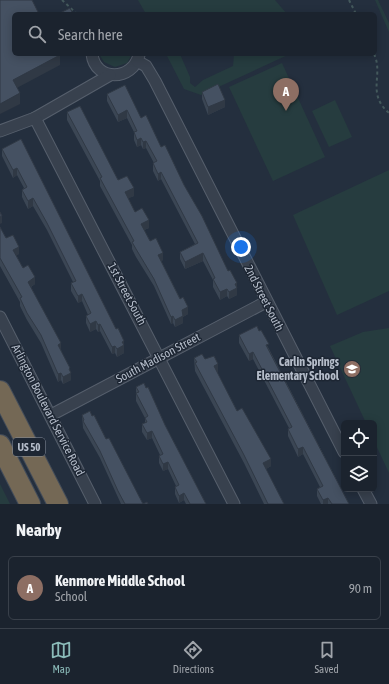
<!DOCTYPE html>
<style>
:root{--surface:#1b232e;--page:#282f3a;--text:#f1f3f6;--muted:#a0a4aa;--line:#39404a;--accent:#8bbbb9}
body{margin:0;font-family:"Asap Condensed",sans-serif;background:var(--page);color:var(--text)}
.controls{position:absolute;right:12px;bottom:12px;display:grid;overflow:hidden;border-radius:6px;box-shadow:0 2px 10px #0003}
.controls button{width:36px;height:36px;display:grid;place-items:center;padding:0;border:0;border-bottom:1px solid var(--line);background:var(--surface);color:var(--text);font:20px sans-serif}
.you{position:absolute;left:241px;top:247px;width:14px;height:14px;margin:-10px;border:3px solid #fff;border-radius:50%;background:#1a73e8;box-shadow:0 0 0 6px #1a73e833}
.badge{display:grid;place-items:center;width:26px;height:26px;border-radius:50%;background:var(--accent);color:#fff;font-size:13px;font-weight:700}
.pin{position:absolute;translate:-50% -33px;filter:drop-shadow(0 1px 2px #0008)}
.pin::after{content:'';position:absolute;top:21px;width:14px;height:12px;background:inherit;clip-path:polygon(0 0,100% 0,50% 100%)}
.list{margin:0;padding:0;list-style:none}
h2{display:flex;justify-content:space-between;align-items:center;height:52px;margin:0;padding:0 16px;font-size:17px}
h2 small{font-size:13px;font-weight:400;color:var(--muted)}
.list li{display:grid;grid-template-columns:26px 1fr auto;gap:12px;align-items:center;box-sizing:border-box;height:64px;margin:0 8px 8px;padding:0 8px;border:1px solid var(--line);border-radius:6px}
.list b{display:block;font-size:15px;white-space:nowrap}
.list p{margin:0;font-size:13px;white-space:nowrap;color:var(--muted)}
.list em{font-size:13px;font-style:normal;color:var(--muted)}
.icon{flex:none;width:22px;height:22px;fill:none;stroke:currentColor;stroke-width:2;stroke-linecap:round;stroke-linejoin:round}
.map{position:relative;flex:none;width:389px;height:504px;overflow:hidden}
.search{position:absolute;background:var(--surface);box-shadow:0 2px 10px #0003;left:12px;right:12px;top:12px;height:44px;display:flex;align-items:center;gap:10px;box-sizing:border-box;padding:0 14px;border-radius:6px;color:var(--muted);font-size:15px}
.sheet{height:124px;background:var(--surface)}
nav{display:flex;justify-content:space-around;align-items:center;box-sizing:border-box;height:56px;border-top:1px solid var(--line);background:var(--surface);font-size:11px;color:var(--muted)}
nav a{display:grid;justify-items:center;gap:2px}
nav .on{color:var(--accent)}
.map>svg:first-child{display:block}
.green{fill:#263c3f}
.lines{fill:none;stroke-linecap:round;stroke-linejoin:round}
.street-casing{stroke:#565f6c;stroke-width:13}
.highway-casing{stroke:#434c59;stroke-width:22}
.path{stroke:#44595c;stroke-width:2;stroke-dasharray:3 3;stroke-linecap:butt}
.street{stroke:#38414e;stroke-width:11}
.highway{stroke:#746855;stroke-width:20}
.wall{fill:#3b4654}
.shaded-wall{fill:#303945}
.building{fill:#455162;stroke:#303945}
.labels{text-anchor:middle;dominant-baseline:central;stroke-width:3;stroke-linejoin:round;paint-order:stroke}
.shield{fill:#1d2633;stroke:#878f9c;stroke-width:1}
.shield-label{font-size:11px;font-weight:bold;fill:#b4bcc9}
.street-label{font-size:12px;fill:#b4bcc9;stroke:#1d2633}
.poi-label{font-size:12px;font-weight:bold;fill:#b4bcc9;stroke:#1d2633;text-anchor:end}
</style>
<div class="map">
<svg width="389" height="504" viewBox="0 0 389 504">
<rect width="100%" height="100%" fill="#242f3e"/>
<!-- green -->
<g class="green">
<polygon points="138,0 275,0 287,14 146,14"/>
<polygon points="375,0 378,0 389,23 389,32"/>
<polygon points="99,54 132,54 127,63 115,67 104,62"/>
<polygon points="166,54 180,54 190,77 190,83 195,87 203,80 233,66 234,54 290,54 201,95 184,89"/>
<polygon points="282,63 325,157 273,181 229,87"/>
<polygon points="335,100 352,137 329,147 312,111"/>
<polygon points="389,170 389,291 337,315 293,215"/>
<polygon points="389,328 389,473 374,441 374,423 366,423 330,346 363,332"/>
<polygon points="0,484 10,504 0,504"/>
</g>
<g class="lines">
<!-- street casing -->
<g class="street-casing">
<g id="street">
<path d="M92 54C95 82 133 81 139 55"/>
<polyline points="137,61 146,66 155,81 344,452"/>
<polyline points="35,118 110,75"/>
<polyline points="0,131 35,118 234,504"/>
<polyline points="0,317 95,504"/>
<polyline points="51,415 266,302"/>
<polyline points="363,489 371,504"/>
</g>
</g>
<!-- highway casing -->
<g class="highway-casing">
<g id="highway">
<polyline points="0,391 58,504"/>
<polyline points="0,445 30,504"/>
</g>
</g>
<!-- path -->
<g class="path">
<polyline points="62,0 77,14"/>
<polyline points="349,0 356,14"/>
<path d="M374 54C384 75 366 93 389 113"/>
</g>
<!-- street -->
<use href="#street" class="street"/>
<!-- highway -->
<use href="#highway" class="highway"/>
</g>
<!-- wall -->
<g class="wall">
<polygon points="202,92 225,107 208,115 202,99"/>
<polygon points="107,94 141,118 161,147 184,185 228,271 237,283 237,295 229,299 227,296 220,300 213,287 213,280 203,261 185,269 180,259 180,252 195,244 161,179 158,181 153,171 153,163 154,163 146,148 143,149 141,145 137,147 134,140 134,132 127,118 118,122 107,101"/>
<polygon points="67,112 118,180 134,196 128,198 135,212 149,228 144,230 150,241 163,260 161,261 188,314 183,317 183,323 175,327 173,323 171,324 154,286 136,257 132,249 132,245 100,186 100,181 67,120"/>
<polygon points="21,139 116,329 124,341 124,353 117,357 115,353 112,354 100,331 98,332 96,329 90,332 86,323 86,316 88,315 82,301 78,303 71,291 71,283 73,282 47,230 33,206 28,209 22,197 22,190 24,188 17,175 13,178 2,156 2,149"/>
<polygon points="0,227 6,238 19,254 16,255 23,268 35,284 31,287 61,350 70,372 71,380 63,384 61,380 58,382 41,343 27,320 20,306 20,302 0,266"/>
<polygon points="259,331 269,349 349,504 321,504 317,496 317,489 320,487 303,454 298,457 288,436 288,429 289,428 253,359 249,361 239,343 239,335"/>
<polygon points="194,358 205,359 218,372 217,372 237,411 271,466 266,469 284,504 264,504 244,463 195,371"/>
<polygon points="136,387 165,425 206,504 186,504 184,500 179,503 175,494 175,487 176,486 168,469 163,471 159,463 159,456 160,455 152,438 147,440 142,432 142,424 145,423 145,418 136,401"/>
<polygon points="82,415 106,439 143,504 121,504 100,458 83,428"/>
</g>
<!-- shaded-wall -->
<g class="shaded-wall">
<polygon points="60,55 60,65 13,90 13,80"/>
<polygon points="20,93 20,104 0,114 0,104"/>
<polygon points="225,100 225,107 208,115 208,107"/>
<polygon points="127,110 127,118 118,122 118,115"/>
<polygon points="141,138 141,145 137,147 137,140"/>
<polygon points="146,141 146,148 143,149 143,142"/>
<polygon points="17,168 17,175 13,178 13,170"/>
<polygon points="161,172 161,179 158,181 158,174"/>
<polygon points="134,188 134,196 125,200 125,192"/>
<polygon points="33,198 33,206 28,209 28,201"/>
<polygon points="2,216 2,223 0,224 0,217"/>
<polygon points="149,220 149,228 141,231 141,224"/>
<polygon points="19,247 19,254 13,257 13,250"/>
<polygon points="163,253 163,260 158,263 158,255"/>
<polygon points="203,253 203,261 185,269 185,262"/>
<polygon points="35,277 35,284 28,289 28,282"/>
<polygon points="237,283 237,295 229,299 229,292 235,284"/>
<polygon points="227,289 227,296 220,300 220,292"/>
<polygon points="82,294 82,301 78,303 78,296"/>
<polygon points="188,307 188,314 183,317 183,323 175,327 175,320 182,310"/>
<polygon points="173,316 173,323 171,324 171,317"/>
<polygon points="96,321 96,329 90,332 90,324"/>
<polygon points="100,324 100,331 98,332 98,325"/>
<polygon points="124,341 124,353 117,357 117,349 122,342"/>
<polygon points="61,343 61,350 58,345"/>
<polygon points="115,346 115,353 112,354 112,347"/>
<polygon points="253,352 253,359 249,361 249,354"/>
<polygon points="218,364 218,372 214,374 214,366"/>
<polygon points="70,368 71,380 63,384 63,377 69,369"/>
<polygon points="61,373 61,380 58,382 58,374"/>
<polygon points="152,431 152,438 147,440 147,433"/>
<polygon points="303,447 303,454 298,457 298,449"/>
<polygon points="271,459 271,466 263,471 263,463"/>
<polygon points="168,462 168,469 163,471 163,464"/>
<polygon points="184,493 184,500 179,503 179,496"/>
<polygon points="328,498 328,504 323,504 323,500"/>
</g>
<!-- building -->
<g class="building">
<polygon points="0,0 32,0 39,14 14,14 14,54 60,54 60,55 13,80 20,93 0,104"/>
<polygon points="70,8 73,14 58,14"/>
<polygon points="218,84 225,100 208,107 202,92"/>
<polygon points="125,85 141,118 146,115 161,147 165,145 184,185 202,216 228,271 230,270 237,283 235,284 237,288 229,292 227,289 220,292 213,279 215,278 203,253 185,262 180,252 198,243 161,172 158,174 153,163 157,161 146,141 143,142 141,138 137,140 134,132 137,131 127,110 118,115 107,94"/>
<polygon points="80,106 118,180 127,176 134,188 125,192 135,212 142,208 149,220 141,224 150,241 156,238 163,253 158,255 180,299 183,297 188,307 182,310 183,316 175,320 173,316 171,317 154,279 136,249 132,242 134,241 100,178 102,177 67,112"/>
<polygon points="21,139 116,329 118,328 124,341 122,342 124,345 117,349 115,346 112,347 100,324 98,325 96,321 90,324 86,316 91,313 82,294 78,296 71,283 76,281 47,223 33,198 28,201 22,190 27,187 17,168 13,170 2,149"/>
<polygon points="0,212 2,216 0,217"/>
<polygon points="0,227 6,238 13,235 19,247 13,250 23,268 28,265 35,277 28,282 61,343 58,345 70,368 69,369 71,373 63,377 61,373 58,374 41,335 27,313 20,298 22,297 0,258"/>
<polygon points="257,326 259,331 261,330 269,344 266,345 349,504 332,504 328,498 323,500 317,489 323,486 303,447 298,449 288,429 292,427 253,352 249,354 239,335"/>
<polygon points="202,354 205,359 214,356 218,364 214,366 237,411 242,408 271,459 263,463 284,504 268,504 244,455 195,363 197,362 194,358"/>
<polygon points="144,383 146,388 148,387 165,425 206,504 190,504 184,493 179,496 175,487 179,485 168,462 163,464 159,456 163,454 152,431 147,433 142,424 147,422 145,418 148,416 136,393 139,392 136,387"/>
<polygon points="90,411 92,416 94,415 106,439 109,438 143,504 125,504 118,491 100,451 83,421 84,420 82,415"/>
<polygon points="147,502 148,504 143,504"/>
</g>
<!-- icons -->
<defs>
<g id="school-disc" transform="scale(0.9)"><circle r="9.5" fill="#8d6e63" stroke="#1d2633"/><path d="M0-5L7-2L0 1L-7-2ZM-4 1L0 2.5L4 1V4Q0 6-4 4Z" fill="#fff"/></g>
</defs>
<g fill-rule="evenodd">
<use href="#school-disc" x="352" y="369"/>
</g>
<g class="labels">
<!-- shield labels -->
<rect class="shield" x="13" y="438" width="32" height="18" rx="3"/>
<g class="shield-label">
<text x="29" y="447">US 50</text>
</g>
<!-- street labels -->
<g class="street-label">
<text transform="translate(127 294) rotate(62)">1st Street South</text>
<text transform="translate(264 298) rotate(63)">2nd Street South</text>
<text transform="translate(158 358) rotate(-28)">South Madison Street</text>
<text transform="translate(48 410) rotate(63)">Arlington Boulevard Service Road</text>
</g>
<!-- poi labels -->
<g class="poi-label">
<text x="339" y="362">Carlin Springs<tspan x="339" dy="14">Elementary School</tspan></text>
</g>
</g>
</svg>
<div class="controls">
<button><svg class="icon" aria-label="locate" viewBox="0 0 24 24"><circle cx="12" cy="12" r="6"/><path d="M12 2v4M12 18v4M2 12h4M18 12h4"/></svg></button>
<button><svg class="icon" aria-label="layers" viewBox="0 0 24 24"><path d="M12 4l9 5-9 5-9-5zM3 14l9 5 9-5"/></svg></button>
</div>
<div class="you"></div>
<div class="pin badge" style="left:286px;top:111px;background:#8d6e63">A</div>
<div class="search"><svg class="icon" aria-label="search" viewBox="0 0 24 24"><circle cx="10" cy="10" r="6"/><path d="M15 15l6 6"/></svg>Search here</div>
</div>
<section class="sheet">
<h2>Nearby<small></small></h2>
<ul class="list">
<li><span class="badge" style="background:#8d6e63">A</span><div><b>Kenmore Middle School</b><p>School</p></div><em>90 m</em></li>
</ul>
</section>
<nav>
<a class="on"><svg class="icon" aria-label="map" viewBox="0 0 24 24"><path d="M3 6l6-2 6 2 6-2v14l-6 2-6-2-6 2zM9 4v14M15 6v14"/></svg>Map</a>
<a><svg class="icon" aria-label="directions" viewBox="0 0 24 24"><path d="M12 3l9 9-9 9-9-9zM9 14v-3h6M13 9l2 2-2 2"/></svg>Directions</a>
<a><svg class="icon" aria-label="saved" viewBox="0 0 24 24"><path d="M7 4h10v16l-5-4-5 4z"/></svg>Saved</a>
</nav>
